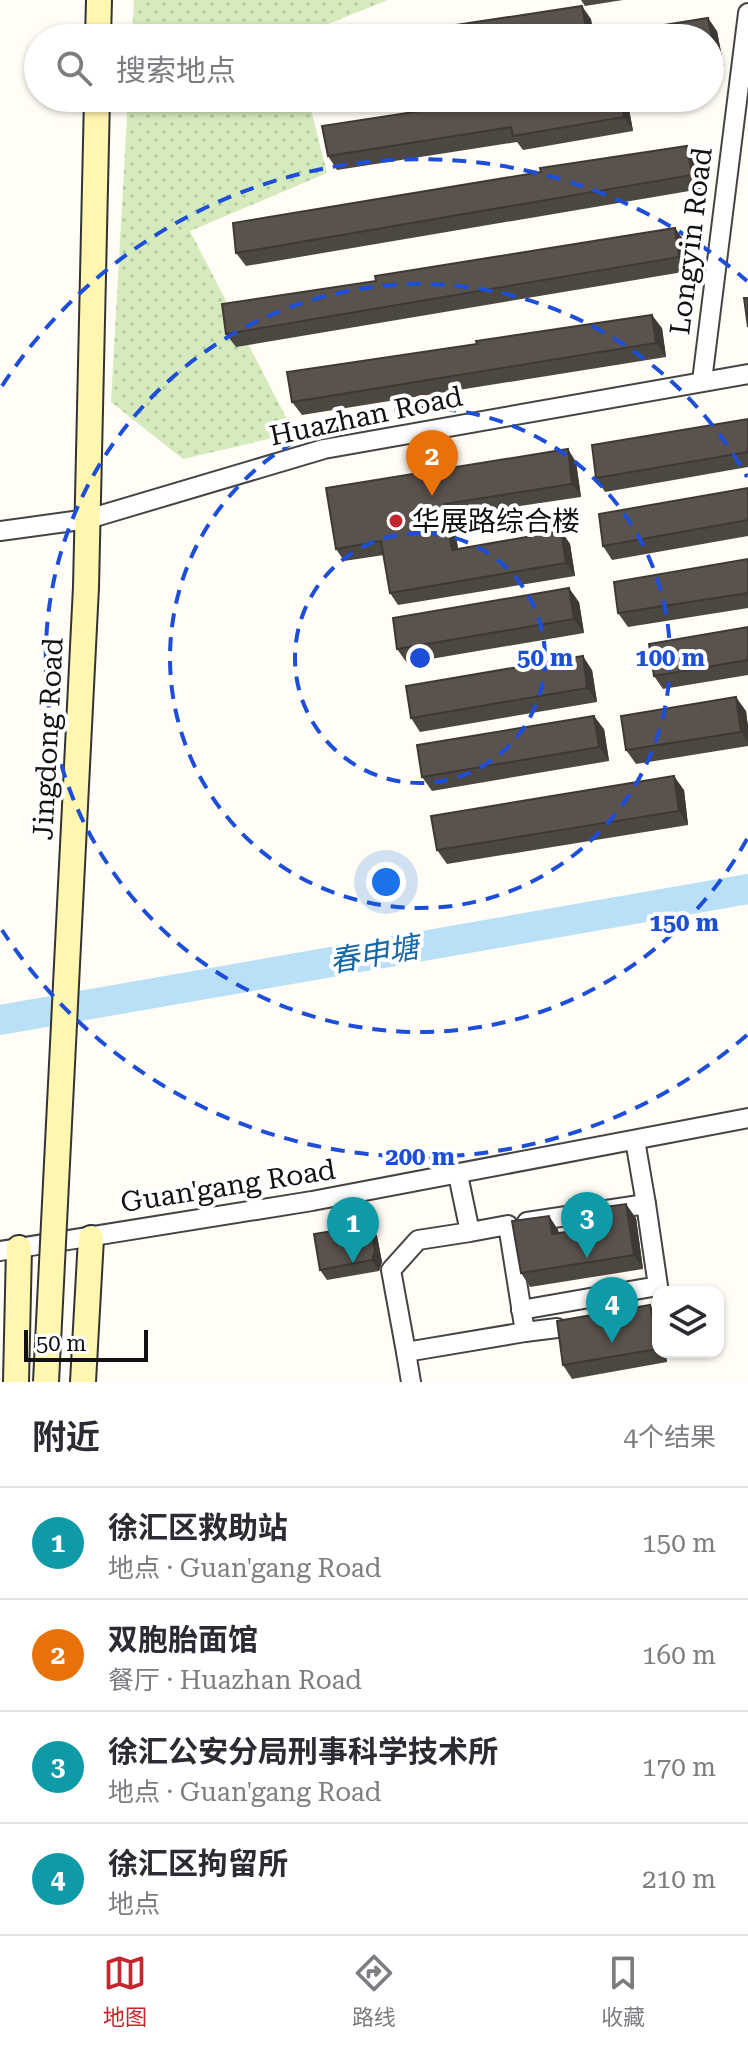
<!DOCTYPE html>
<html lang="zh">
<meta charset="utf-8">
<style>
:root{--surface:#fff;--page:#f2f2f3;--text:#2b2b33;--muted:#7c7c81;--line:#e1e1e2;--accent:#c4262e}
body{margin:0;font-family:"Roboto Serif","Noto Sans SC",serif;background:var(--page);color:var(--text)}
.controls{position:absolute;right:24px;bottom:24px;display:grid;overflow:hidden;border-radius:16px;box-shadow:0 2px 6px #0004}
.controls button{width:72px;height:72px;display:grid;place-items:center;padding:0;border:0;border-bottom:2px solid var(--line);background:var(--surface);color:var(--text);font:40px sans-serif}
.scale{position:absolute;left:24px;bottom:20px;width:124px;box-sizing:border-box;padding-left:8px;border:4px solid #111;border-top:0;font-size:22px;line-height:28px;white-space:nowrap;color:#111;-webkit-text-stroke:6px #fff;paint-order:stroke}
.you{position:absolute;left:386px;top:882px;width:28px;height:28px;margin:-20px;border:6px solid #fff;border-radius:50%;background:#1a73e8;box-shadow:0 0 0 12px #1a73e833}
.badge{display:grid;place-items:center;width:52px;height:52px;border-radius:50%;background:var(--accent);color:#fff;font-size:26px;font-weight:700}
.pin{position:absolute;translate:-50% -66px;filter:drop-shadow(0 2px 4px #0008)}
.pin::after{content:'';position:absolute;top:42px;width:28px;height:24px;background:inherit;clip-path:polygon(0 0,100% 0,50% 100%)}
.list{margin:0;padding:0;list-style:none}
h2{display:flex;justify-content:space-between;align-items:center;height:104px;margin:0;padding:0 32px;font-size:34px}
h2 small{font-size:26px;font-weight:400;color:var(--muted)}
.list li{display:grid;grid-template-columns:52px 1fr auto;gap:24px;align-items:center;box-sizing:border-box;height:112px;padding:0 32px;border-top:2px solid var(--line)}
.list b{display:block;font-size:30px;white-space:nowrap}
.list p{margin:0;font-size:26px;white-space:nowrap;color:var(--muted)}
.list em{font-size:26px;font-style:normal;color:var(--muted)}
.icon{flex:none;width:44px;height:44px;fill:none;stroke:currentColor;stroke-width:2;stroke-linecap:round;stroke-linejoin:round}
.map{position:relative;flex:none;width:748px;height:1382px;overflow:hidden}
.search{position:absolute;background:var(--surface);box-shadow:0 2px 6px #0004;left:24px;right:24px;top:24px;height:88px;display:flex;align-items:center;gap:20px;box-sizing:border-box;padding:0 28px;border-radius:44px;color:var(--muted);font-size:30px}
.sheet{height:552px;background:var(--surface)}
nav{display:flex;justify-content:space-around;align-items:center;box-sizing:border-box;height:112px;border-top:2px solid var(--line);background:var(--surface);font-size:22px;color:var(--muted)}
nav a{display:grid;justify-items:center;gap:4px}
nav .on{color:var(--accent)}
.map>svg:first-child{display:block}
.garden{fill:url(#garden-dots)}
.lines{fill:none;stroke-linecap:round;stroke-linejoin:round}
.river{stroke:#b9e0f7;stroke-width:30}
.street-casing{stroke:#444;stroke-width:22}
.secondary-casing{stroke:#333;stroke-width:28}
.street{stroke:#fff;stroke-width:18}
.secondary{stroke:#fff6b0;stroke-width:24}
.secondary-bridge-casing{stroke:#333;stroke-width:28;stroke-linecap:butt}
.secondary-bridge{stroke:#fff6b0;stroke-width:24}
.wall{fill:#4d4742}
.shaded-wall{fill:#3f3936}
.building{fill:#5a524d;stroke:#3f3936;stroke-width:2}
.ring{fill:none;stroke:#1d4ed8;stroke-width:4;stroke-dasharray:14 10}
.poi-dot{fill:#c4262e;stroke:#fff;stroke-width:3}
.labels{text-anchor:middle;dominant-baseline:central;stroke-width:8;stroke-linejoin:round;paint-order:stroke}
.street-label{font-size:28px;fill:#111;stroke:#fff}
.poi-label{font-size:28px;fill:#111;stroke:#fff;text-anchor:start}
.water-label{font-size:30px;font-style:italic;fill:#1768a6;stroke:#fff}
.centre{fill:#1d4ed8;stroke:#fff;stroke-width:4}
.ring-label{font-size:24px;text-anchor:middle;font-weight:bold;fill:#1d4ed8;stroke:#fff;stroke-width:8;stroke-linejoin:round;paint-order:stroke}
</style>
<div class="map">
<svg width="748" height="1382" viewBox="0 0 748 1382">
<defs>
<pattern id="garden-dots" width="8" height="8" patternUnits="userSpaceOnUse" patternTransform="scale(2)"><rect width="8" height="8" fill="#d5ebbd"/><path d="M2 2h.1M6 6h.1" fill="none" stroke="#b6c8a1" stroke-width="1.8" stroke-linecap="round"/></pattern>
</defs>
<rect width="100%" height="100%" fill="#fffdf5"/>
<!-- garden -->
<g class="garden">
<polygon points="134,0 388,0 293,38 132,38"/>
<polygon points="128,98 308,98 327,173 190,231 294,433 183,459 111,402"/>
</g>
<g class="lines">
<!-- river -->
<polyline class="river" points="0,1020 748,889"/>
<!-- street casing -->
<g class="street-casing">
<g id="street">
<polyline points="702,381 748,13"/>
<polyline points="0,531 88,519 324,449 748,374"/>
<polyline points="458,1175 470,1232 418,1240 391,1270 406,1352 525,1332 508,1225 470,1232"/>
<polyline points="527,1222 646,1204 635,1140"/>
<polyline points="0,1251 312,1201 748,1118"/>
<polyline points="521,1310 658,1286 646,1204"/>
<polyline points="525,1332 557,1328"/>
<polyline points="406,1352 411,1382"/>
</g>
</g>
<!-- secondary casing -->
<g class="secondary-casing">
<g id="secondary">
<polyline points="98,38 99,0"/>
<polyline points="86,587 97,98"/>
<polyline points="16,1382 19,1248"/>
<polyline points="83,1382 91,1238"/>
</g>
</g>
<!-- street -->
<use href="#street" class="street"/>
<!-- secondary -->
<use href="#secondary" class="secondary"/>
<!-- secondary-bridge casing -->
<g class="secondary-bridge-casing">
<polyline id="secondary-bridge" points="46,1382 86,587"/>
</g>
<!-- secondary-bridge -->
<use href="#secondary-bridge" class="secondary-bridge"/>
</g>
<!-- wall -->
<g class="wall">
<polygon points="581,0 623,0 585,6"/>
<polygon points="717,31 724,68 710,70 710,38"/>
<polygon points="627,98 633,131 523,150 517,142 337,170 328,156"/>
<polygon points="687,146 697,160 701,189 246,266 236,253 541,172"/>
<polygon points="675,228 685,242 689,271 236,347 226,334 376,281"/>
<polygon points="662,328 666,357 302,415 292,402 477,344"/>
<polygon points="748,419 748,467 605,492 596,478"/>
<polygon points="576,462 581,497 453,516 458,549 561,531 570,544 575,576 398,605 390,593 384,555 344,561 336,549 326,488"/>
<polygon points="748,488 748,536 612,560 603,546"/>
<polygon points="748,559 748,608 628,627 618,613"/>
<polygon points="579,602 584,633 407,663 397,649"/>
<polygon points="748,627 748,675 663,689 654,676"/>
<polygon points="592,670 597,702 420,732 411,718"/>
<polygon points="746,711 748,727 748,746 636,764 626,750"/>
<polygon points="604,729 609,761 432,791 422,777"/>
<polygon points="684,790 688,825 447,864 437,850"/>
<polygon points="549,1216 558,1230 559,1233 600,1227 636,1218 643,1269 530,1287 521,1273"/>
<polygon points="370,1225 377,1236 382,1262 379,1271 327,1280 320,1270"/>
<polygon points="658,1317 658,1352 665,1352 667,1362 572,1379 563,1365"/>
</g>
<!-- shaded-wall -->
<g class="shaded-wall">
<polygon points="582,6 591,19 595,38 588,38"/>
<polygon points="708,18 717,31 724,68 715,54"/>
<polygon points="620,98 627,98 633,131 624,117"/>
<polygon points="687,146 697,160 701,189 692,175"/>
<polygon points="675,228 685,242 689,271 679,257"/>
<polygon points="652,315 662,328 666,357 656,343"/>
<polygon points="568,449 576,462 581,497 572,484"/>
<polygon points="444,504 453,516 460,562 452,550"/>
<polygon points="561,531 570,544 575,576 566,563"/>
<polygon points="569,588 579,602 584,633 574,619"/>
<polygon points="583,656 592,670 597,702 587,688"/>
<polygon points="736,697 746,711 748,727 748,742 741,732"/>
<polygon points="594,716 604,729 609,761 599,747"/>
<polygon points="674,776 684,790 688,825 679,811"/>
<polygon points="626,1204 636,1218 643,1269 634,1255"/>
<polygon points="549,1216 558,1230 562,1248 552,1234"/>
<polygon points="370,1225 377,1236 382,1262 379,1271 372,1260"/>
<polygon points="650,1305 658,1317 658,1349"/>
<polygon points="660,1352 665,1352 667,1362"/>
</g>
<!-- building -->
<g class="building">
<polygon points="582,6 588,38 370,38"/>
<polygon points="708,18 715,54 710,55 710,38 596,38 596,36"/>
<polygon points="505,98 620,98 624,117 513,136 511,127 328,156 322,126"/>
<polygon points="687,146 692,175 236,253 233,223 541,172 540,168"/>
<polygon points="675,228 679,257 226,334 222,304 376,281 375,276"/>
<polygon points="744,298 748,298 748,327"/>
<polygon points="652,315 656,343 292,402 287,372 477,344 476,341"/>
<polygon points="748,419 748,452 596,478 592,445"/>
<polygon points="568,449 572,484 444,504 452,550 561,531 566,563 390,593 381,541 336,549 326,488"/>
<polygon points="748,488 748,520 603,546 599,514"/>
<polygon points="748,559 748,593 618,613 614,582"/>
<polygon points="569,588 574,619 397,649 393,618"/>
<polygon points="748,627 748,660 654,676 649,644"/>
<polygon points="583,656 587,688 411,718 406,686"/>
<polygon points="736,697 741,732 626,750 621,716"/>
<polygon points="594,716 599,747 422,777 417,745"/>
<polygon points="674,776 679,811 437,850 431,816"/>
<polygon points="626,1204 634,1255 521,1273 512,1221 549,1216 552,1234 600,1227 597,1208"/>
<polygon points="370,1225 375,1251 372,1260 320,1270 314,1234"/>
<polygon points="650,1305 658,1349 563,1365 557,1321"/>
</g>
<!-- distance rings -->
<g class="ring">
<circle cx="420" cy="658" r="125"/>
<circle cx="420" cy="658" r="250"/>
<path d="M747 839A374 374 0 1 1 747 477"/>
<path d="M747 1035A499 499 0 0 1 2 930M2 386A499 499 0 0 1 747 281"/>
</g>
<!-- markers -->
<circle class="poi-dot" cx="396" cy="521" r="8"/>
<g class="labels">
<!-- street labels -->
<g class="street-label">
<text transform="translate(691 241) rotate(-83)">Longyin Road</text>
<text transform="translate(366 416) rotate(-12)">Huazhan Road</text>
<text transform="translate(48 739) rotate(-87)">Jingdong Road</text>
<text transform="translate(228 1186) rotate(-9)">Guan'gang Road</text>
</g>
<!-- poi labels -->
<g class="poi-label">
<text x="412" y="521">华展路综合楼</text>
</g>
<!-- water labels -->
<g class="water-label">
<text transform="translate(374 954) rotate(-10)">春申塘</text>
</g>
</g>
<circle cx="420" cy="658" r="12" class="centre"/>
<g class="ring-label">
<text x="545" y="666">50 m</text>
<text x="670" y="666">100 m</text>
<text x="684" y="931">150 m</text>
<text x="420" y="1165">200 m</text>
</g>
</svg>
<div class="controls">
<button><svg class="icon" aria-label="layers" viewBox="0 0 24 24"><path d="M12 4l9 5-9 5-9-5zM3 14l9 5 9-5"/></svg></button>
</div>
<div class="scale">50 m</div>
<div class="you"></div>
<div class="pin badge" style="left:353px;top:1263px;background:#0f9aa8">1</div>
<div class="pin badge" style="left:432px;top:496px;background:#e8710a">2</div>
<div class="pin badge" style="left:587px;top:1258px;background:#0f9aa8">3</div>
<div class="pin badge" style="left:612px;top:1343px;background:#0f9aa8">4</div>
<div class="search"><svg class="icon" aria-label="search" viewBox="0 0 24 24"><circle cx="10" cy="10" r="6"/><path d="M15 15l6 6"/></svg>搜索地点</div>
</div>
<section class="sheet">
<h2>附近<small>4个结果</small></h2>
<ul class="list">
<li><span class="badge" style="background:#0f9aa8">1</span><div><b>徐汇区救助站</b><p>地点 · Guan'gang Road</p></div><em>150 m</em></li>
<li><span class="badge" style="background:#e8710a">2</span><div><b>双胞胎面馆</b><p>餐厅 · Huazhan Road</p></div><em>160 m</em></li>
<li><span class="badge" style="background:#0f9aa8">3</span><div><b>徐汇公安分局刑事科学技术所</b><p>地点 · Guan'gang Road</p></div><em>170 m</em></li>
<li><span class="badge" style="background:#0f9aa8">4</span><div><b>徐汇区拘留所</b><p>地点</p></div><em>210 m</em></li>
</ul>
</section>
<nav>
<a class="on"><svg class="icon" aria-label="map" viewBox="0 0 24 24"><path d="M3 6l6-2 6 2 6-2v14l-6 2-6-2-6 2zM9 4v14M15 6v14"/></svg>地图</a>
<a><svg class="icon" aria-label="directions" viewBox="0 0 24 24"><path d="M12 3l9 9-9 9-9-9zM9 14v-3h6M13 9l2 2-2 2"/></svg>路线</a>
<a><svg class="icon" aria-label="saved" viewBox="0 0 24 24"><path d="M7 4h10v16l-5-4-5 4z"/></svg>收藏</a>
</nav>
